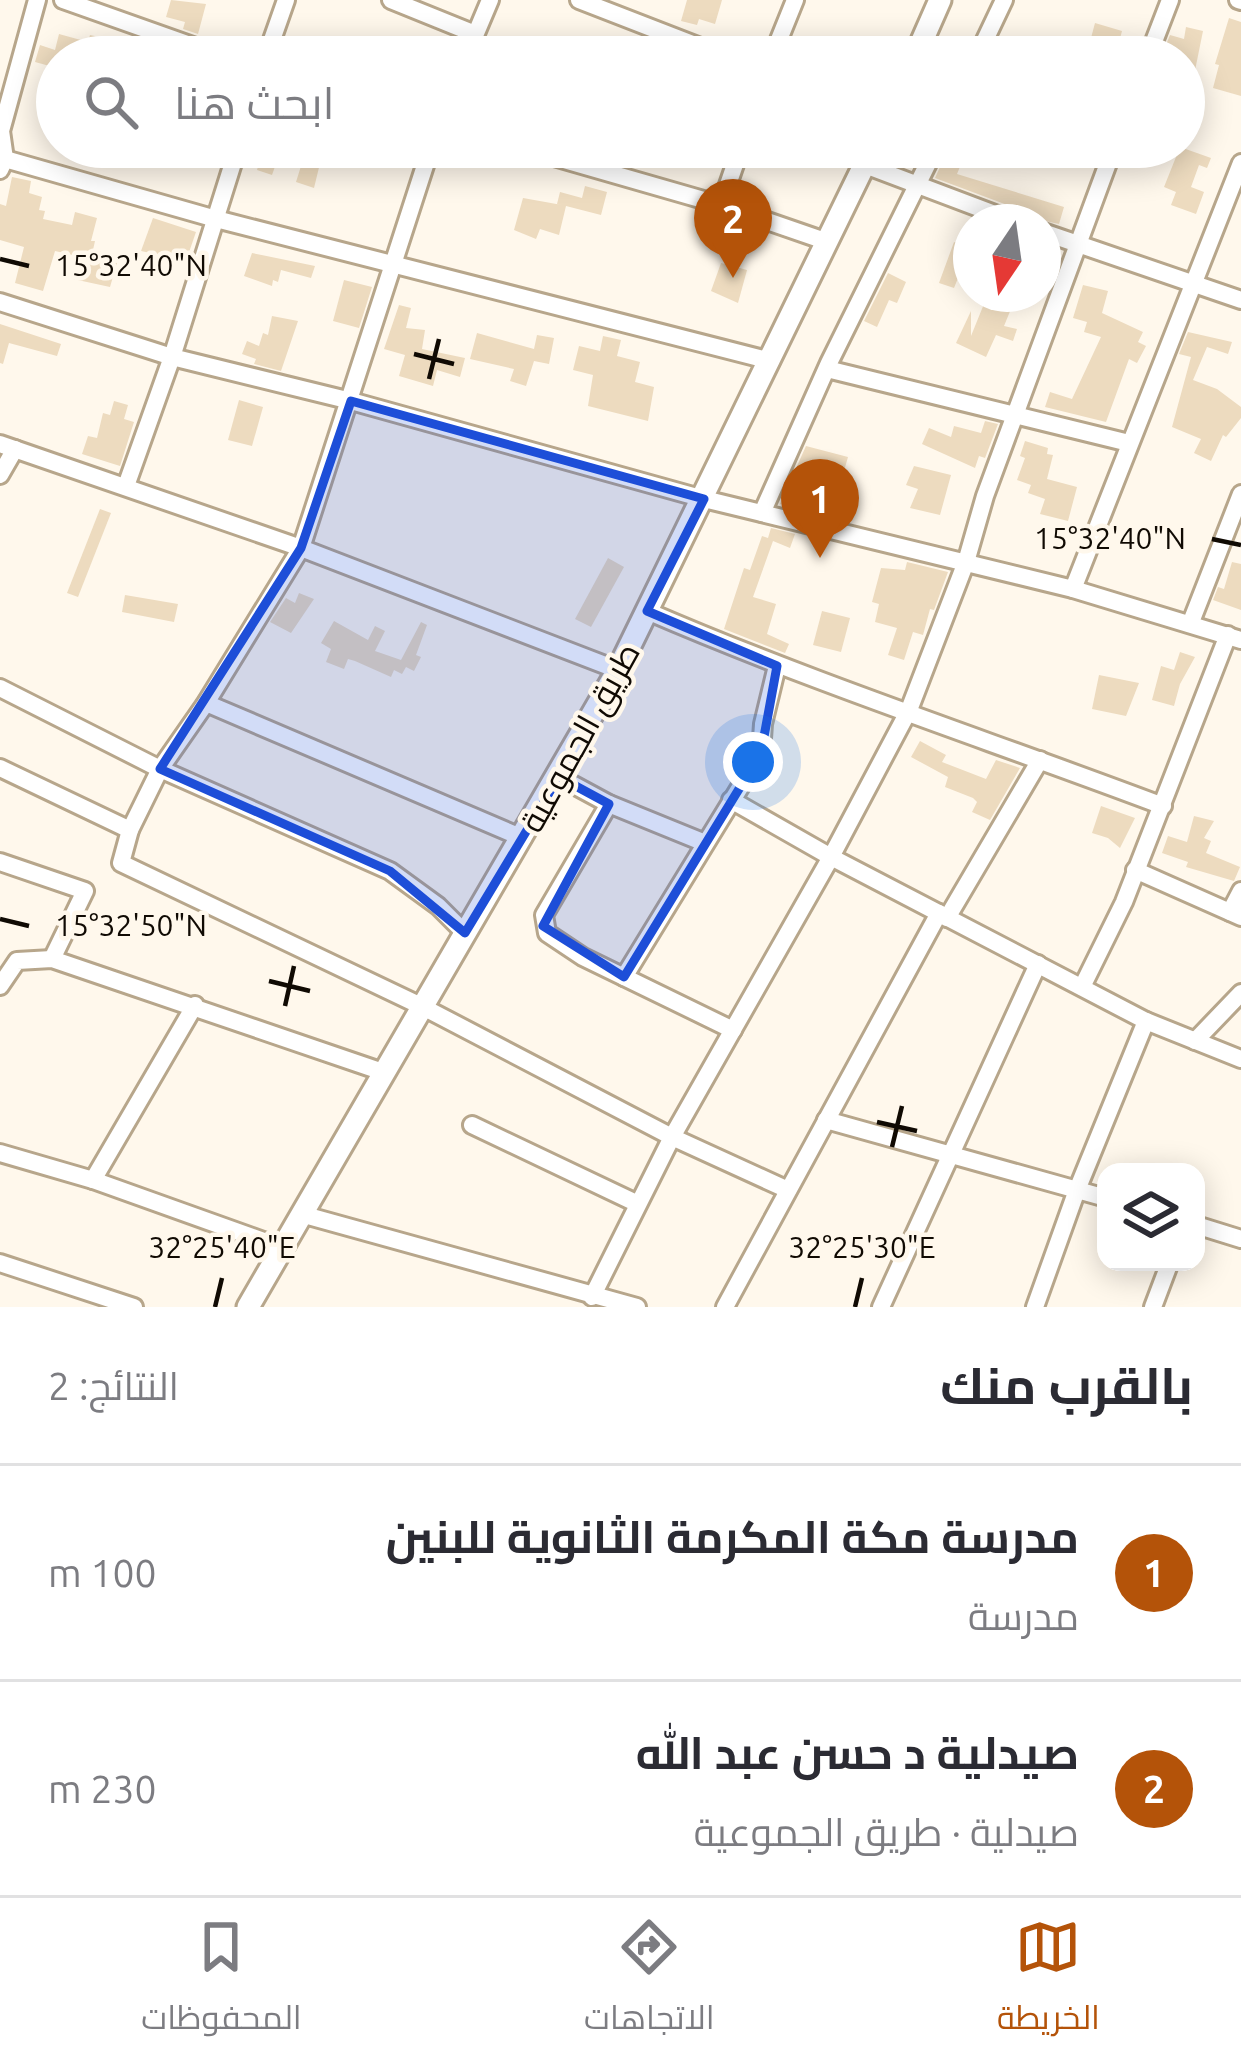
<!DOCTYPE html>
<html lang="ar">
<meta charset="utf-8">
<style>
:root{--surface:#fff;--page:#f7f7f7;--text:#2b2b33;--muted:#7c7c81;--line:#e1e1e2;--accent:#b45309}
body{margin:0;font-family:Ubuntu,Cairo,sans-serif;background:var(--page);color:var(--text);direction:rtl}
.controls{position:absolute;right:36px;bottom:36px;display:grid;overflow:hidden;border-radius:24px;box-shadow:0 6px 30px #0003}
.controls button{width:108px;height:108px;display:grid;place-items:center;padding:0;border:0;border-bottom:3px solid var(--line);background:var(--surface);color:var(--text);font:60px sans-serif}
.compass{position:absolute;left:953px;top:204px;width:108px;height:108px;border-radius:50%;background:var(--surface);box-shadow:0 6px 30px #0003;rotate:193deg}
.you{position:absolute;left:753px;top:762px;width:42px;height:42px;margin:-30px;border:9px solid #fff;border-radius:50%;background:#1a73e8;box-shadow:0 0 0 18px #1a73e833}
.badge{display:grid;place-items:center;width:78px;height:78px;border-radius:50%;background:var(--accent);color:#fff;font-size:39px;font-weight:700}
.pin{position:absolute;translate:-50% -99px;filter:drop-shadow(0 3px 6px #0008)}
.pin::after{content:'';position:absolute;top:63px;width:42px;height:36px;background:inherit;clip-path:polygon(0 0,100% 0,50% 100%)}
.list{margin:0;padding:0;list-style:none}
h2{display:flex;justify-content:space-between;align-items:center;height:156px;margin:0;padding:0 48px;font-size:51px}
h2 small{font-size:39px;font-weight:400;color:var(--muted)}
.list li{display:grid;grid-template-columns:78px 1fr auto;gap:36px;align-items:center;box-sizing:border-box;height:216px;padding:0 48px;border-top:3px solid var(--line)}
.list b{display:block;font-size:45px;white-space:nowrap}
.list p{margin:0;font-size:39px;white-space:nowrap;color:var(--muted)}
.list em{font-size:39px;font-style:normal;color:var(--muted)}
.icon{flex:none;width:66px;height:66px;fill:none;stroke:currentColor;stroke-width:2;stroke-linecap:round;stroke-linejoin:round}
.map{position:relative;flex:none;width:1241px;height:1307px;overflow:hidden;direction:ltr}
.search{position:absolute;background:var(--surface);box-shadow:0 6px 30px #0003;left:36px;right:36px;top:36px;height:132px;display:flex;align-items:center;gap:30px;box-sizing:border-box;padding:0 42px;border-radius:66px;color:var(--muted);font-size:45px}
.sheet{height:588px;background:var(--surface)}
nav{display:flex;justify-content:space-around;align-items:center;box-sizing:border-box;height:168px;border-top:3px solid var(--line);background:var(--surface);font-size:33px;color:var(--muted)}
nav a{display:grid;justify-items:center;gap:6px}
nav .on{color:var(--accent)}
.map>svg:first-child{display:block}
.building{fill:#eddbbf}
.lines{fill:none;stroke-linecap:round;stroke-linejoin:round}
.minor-casing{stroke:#b7a68b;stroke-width:22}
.major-casing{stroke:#b7a68b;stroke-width:27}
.minor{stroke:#fff;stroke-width:16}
.major{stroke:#fff;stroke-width:21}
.marked{fill:#1d4ed8;fill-opacity:0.2;stroke:#1d4ed8;stroke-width:9;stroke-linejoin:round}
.ticks{fill:none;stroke:#100a03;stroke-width:4.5}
.labels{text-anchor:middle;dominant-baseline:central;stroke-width:9;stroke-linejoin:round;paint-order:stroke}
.street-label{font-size:33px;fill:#100a03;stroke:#fff8ec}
.ticks-label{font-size:30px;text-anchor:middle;fill:#100a03;stroke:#fff8ec;stroke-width:9;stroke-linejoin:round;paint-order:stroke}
</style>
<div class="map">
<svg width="1241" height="1307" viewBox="0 0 1241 1307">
<rect width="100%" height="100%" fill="#fff8ec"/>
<!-- building -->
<g class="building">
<polygon points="171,0 206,4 198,34 183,29 185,22 166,17"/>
<polygon points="687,0 722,0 715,24 699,19 697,25 681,21"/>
<polygon points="1229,18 1241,22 1241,96 1213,88 1219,65 1215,64"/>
<polygon points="1095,23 1122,31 1115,57 1087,53"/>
<polygon points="1186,27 1203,31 1189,100 1184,99 1184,57 1163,52 1170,35 1184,39"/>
<polygon points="59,34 88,42 90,35 109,39 105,57 57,57 57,68 35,62 40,45 55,50"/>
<polygon points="251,147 324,147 314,188 296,182 301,166 278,158 272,175 257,170 262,153"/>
<polygon points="949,147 989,147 984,159 966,152 957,174 1064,207 1059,224 1027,217 1021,210 935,178"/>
<polygon points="1180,147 1211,158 1207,168 1199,165 1191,187 1204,192 1196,214 1171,205 1176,192 1164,187"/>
<polygon points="12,177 31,181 29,193 42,197 39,210 45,211 43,219 72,225 75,212 97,218 91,241 95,241 93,250 119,256 110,287 73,279 77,256 55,251 43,291 15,283 24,247 0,240 0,204 6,206"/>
<polygon points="585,186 607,192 601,215 566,206 559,235 540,229 536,239 514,230 523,198 562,205 557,204 560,192 582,198"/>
<polygon points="153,218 196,232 186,261 141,251"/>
<polygon points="954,242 971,248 971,284 958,278 954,288 939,283"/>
<polygon points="252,253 315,266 311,278 281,270 278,282 273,280 272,286 244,276"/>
<polygon points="721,263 747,270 738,303 711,291"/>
<polygon points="888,273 906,282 897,303 889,300 877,327 864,321"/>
<polygon points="344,280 372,287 359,328 333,321"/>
<polygon points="1083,285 1108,291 1102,313 1143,332 1138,342 1146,346 1137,363 1129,359 1106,422 1045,407 1050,392 1072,399 1101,337 1084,332 1087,322 1073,318"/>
<polygon points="988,294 1013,304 1004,326 1017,329 1013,341 996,335 986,357 956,343 971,311 971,336"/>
<polygon points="399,305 411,308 406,328 425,330 422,349 465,358 460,377 437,370 433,386 399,376 405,355 384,349"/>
<polygon points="272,316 298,321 281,371 254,364 256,359 242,354 247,341 259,346 263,333 268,335"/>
<polygon points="0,324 61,344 57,356 9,343 3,364 0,363"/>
<polygon points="1188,332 1232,342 1228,354 1207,347 1193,380 1217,389 1241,407 1241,418 1226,437 1223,435 1211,461 1194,453 1201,439 1172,427 1191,357 1179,354"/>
<polygon points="477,333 534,349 537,335 554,338 549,364 534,361 526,386 510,381 514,369 470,359"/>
<polygon points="603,336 621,340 617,356 640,362 635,382 654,387 648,421 588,406 593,375 573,370 579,346 600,351"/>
<polygon points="239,400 263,407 252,446 228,440"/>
<polygon points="114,401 128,405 124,419 134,422 120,466 82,454 88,436 97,438 103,413 110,415"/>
<polygon points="985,421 998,424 985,458 979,456 975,468 922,444 929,428 951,437 954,426 981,433"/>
<polygon points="1025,441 1048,448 1047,454 1053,455 1047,479 1077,487 1068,521 1040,514 1045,499 1028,493 1031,485 1017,480 1025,458 1020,456"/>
<polygon points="806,446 848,457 844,471 822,465 812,511 780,504"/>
<polygon points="914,466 951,475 940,515 910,508 918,489 906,485"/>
<polygon points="100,509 111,513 78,597 67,593"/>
<polygon points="771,528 795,534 790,548 773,541 753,597 776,604 767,634 789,644 785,653 724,629 744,568 750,570 762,536 768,538"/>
<polygon points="608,558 624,567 591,627 575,619"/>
<polygon points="907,562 948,572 934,610 930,609 923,635 913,632 904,660 888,655 897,628 875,622 879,604 872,602 881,568 905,570"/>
<polygon points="1232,562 1241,564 1241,610 1213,600 1218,587 1224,589"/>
<polygon points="299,593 314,599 291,633 270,622 286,598 295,603"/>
<polygon points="125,595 178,604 174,622 122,612"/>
<polygon points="822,611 850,618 841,652 813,645"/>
<polygon points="334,621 368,640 375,626 385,631 375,651 401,660 421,622 427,625 416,655 421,657 414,671 406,667 402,674 394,670 391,677 355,661 348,659 344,669 326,662 331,649 321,643"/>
<polygon points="1180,652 1195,657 1180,684 1174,706 1152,700 1161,666 1174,670"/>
<polygon points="1099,675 1139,683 1126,716 1092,709"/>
<polygon points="920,741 946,755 942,762 986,779 996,760 1020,768 990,820 972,812 977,802 973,798 945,787 948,777 911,757"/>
<polygon points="1101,806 1135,818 1120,848 1108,838 1092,833"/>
<polygon points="1194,816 1214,821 1204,838 1211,841 1206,853 1240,867 1234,881 1186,867 1188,862 1162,853 1168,836 1187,842"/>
</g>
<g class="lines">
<!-- minor casing -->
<g class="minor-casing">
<g id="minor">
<polyline points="63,0 224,57"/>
<polyline points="391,0 475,34"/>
<polyline points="579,0 726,57"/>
<polyline points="1238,0 1241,1"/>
<polyline points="266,57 286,0"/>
<polyline points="466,57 490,0"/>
<polyline points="772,57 795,0"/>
<polyline points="977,57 1004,0"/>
<polyline points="1148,57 1170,0"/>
<polyline points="431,147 301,548 206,703 160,769 130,830 121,863 421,1006 672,1137 788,1190"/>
<polyline points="519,147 721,205 828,242"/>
<polyline points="5,159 216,219 771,361"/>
<polyline points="865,165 1016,222"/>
<polyline points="0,170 5,159 1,131 37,0"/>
<polyline points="721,205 741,147"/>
<polyline points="1043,232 1241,300"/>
<polyline points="0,302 172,357 351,401 704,499 1073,589 1241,640"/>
<polyline points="827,369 1129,443"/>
<polyline points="0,444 301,548 618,670"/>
<polyline points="0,475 15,449"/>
<polyline points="126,486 172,357 238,147"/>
<polyline points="762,513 829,363 936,147"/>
<polyline points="1073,589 1241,163"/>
<path d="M647 611C816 684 991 741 1163 806"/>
<polyline points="1191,622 1241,494"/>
<polyline points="0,688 160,769 390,871 438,906 465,933"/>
<polyline points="206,703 523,838"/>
<polyline points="0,768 130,830"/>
<polyline points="559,777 609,804 705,843"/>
<polyline points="731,800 831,857 1146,1021 1241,1059"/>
<polyline points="609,804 544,915 547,933 583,957 733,1030"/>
<polyline points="0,862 85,891 52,959"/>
<polyline points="1135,870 1241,917"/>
<polyline points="1230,912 1241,891"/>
<polyline points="947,918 1040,760"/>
<polyline points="624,977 761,753 763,724 777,666"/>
<polyline points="0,986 17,961 52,959 383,1072"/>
<polyline points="1082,987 1124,902 1228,635"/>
<polyline points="1195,1041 1241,993"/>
<polyline points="826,1120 1106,1198"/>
<polyline points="472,1125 636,1203"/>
<polyline points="0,1153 93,1180 283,1248"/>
<polyline points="93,1180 195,1005"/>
<polyline points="301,1214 637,1307"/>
<polyline points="1196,1225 1241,1239"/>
<polyline points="0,1263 134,1307"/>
<polyline points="592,1297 672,1137 831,857 909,710 966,562 985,496 1114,147"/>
<polyline points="725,1307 939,913"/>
<polyline points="881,1307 1038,964"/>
<polyline points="1035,1307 1077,1190 1146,1021"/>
<polyline points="1153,1307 1170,1262"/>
</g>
</g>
<!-- major casing -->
<g class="major-casing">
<g id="major">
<polyline points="915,57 940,0"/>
<polyline points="248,1307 618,670 873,147"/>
</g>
</g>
<!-- minor -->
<use href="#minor" class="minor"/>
<!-- major -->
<use href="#major" class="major"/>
</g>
<!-- marked area -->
<path class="marked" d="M351 401 704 499 647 611 777 666 761 753 624 977 543 926 609 804 559 777 465 933 390 871 160 769 301 548Z"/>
<!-- ticks -->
<path class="ticks" d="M0 259 29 266M414 354 454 364M429 379 439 339M1212 539 1241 545M0 919 29 926M269 981 310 991M285 1006 294 966M877 1122 917 1131M892 1147 902 1106M215 1307 222 1278M855 1307 862 1278"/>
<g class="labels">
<!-- street labels -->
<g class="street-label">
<text transform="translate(579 737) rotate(-61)">طريق الجموعية</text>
</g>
</g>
<g class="ticks-label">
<text x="131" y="276">15°32'40"N</text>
<text x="1110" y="549">15°32'40"N</text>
<text x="131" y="936">15°32'50"N</text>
<text x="222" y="1258">32°25'40"E</text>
<text x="862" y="1258">32°25'30"E</text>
</g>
</svg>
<div class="controls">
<button><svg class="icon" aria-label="layers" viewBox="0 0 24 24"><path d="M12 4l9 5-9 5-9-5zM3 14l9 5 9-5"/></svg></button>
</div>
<svg class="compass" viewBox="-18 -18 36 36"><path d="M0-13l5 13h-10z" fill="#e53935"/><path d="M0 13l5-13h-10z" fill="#7c7c81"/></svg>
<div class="you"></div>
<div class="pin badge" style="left:820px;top:558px">1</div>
<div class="pin badge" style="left:733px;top:278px">2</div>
<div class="search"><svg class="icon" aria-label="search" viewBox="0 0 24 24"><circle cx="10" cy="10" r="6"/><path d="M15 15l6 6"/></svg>ابحث هنا</div>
</div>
<section class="sheet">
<h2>بالقرب منك<small>النتائج: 2</small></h2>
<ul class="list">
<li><span class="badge">1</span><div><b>مدرسة مكة المكرمة الثانوية للبنين</b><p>مدرسة</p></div><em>100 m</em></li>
<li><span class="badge">2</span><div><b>صيدلية د حسن عبد الله</b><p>صيدلية · طريق الجموعية</p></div><em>230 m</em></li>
</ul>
</section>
<nav>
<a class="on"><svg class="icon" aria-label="map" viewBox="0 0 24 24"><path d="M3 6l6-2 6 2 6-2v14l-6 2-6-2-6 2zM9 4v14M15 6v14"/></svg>الخريطة</a>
<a><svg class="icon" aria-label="directions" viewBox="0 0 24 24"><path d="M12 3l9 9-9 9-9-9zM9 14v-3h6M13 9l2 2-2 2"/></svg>الاتجاهات</a>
<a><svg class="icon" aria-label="saved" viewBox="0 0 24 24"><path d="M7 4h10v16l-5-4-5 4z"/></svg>المحفوظات</a>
</nav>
